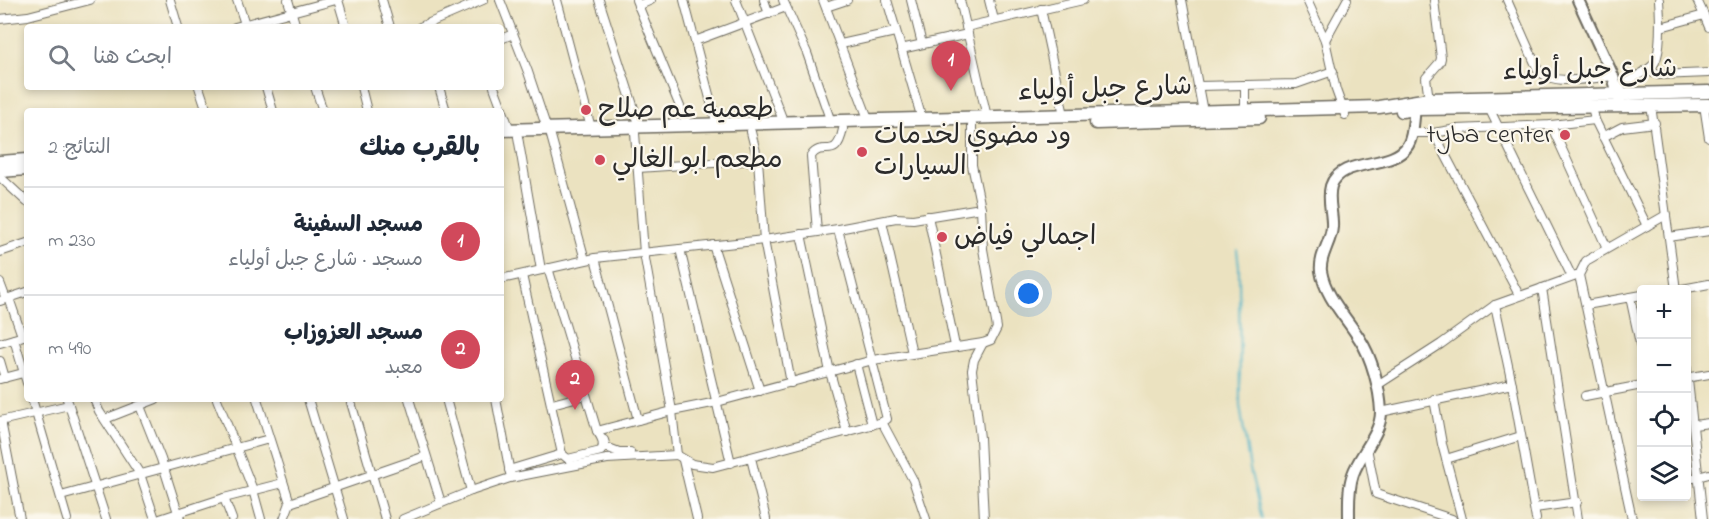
<!DOCTYPE html>
<html lang="ar">
<meta charset="utf-8">
<style>
:root{--surface:#fff;--page:#f6f6f7;--text:#1f2937;--muted:#747a83;--line:#e0e1e3;--accent:#d1495b}
body{margin:0;font-family:"Indie Flower","Playpen Sans Arabic",sans-serif;background:var(--page);color:var(--text);direction:rtl}
.controls{position:absolute;right:18px;bottom:18px;display:grid;overflow:hidden;border-radius:6px;box-shadow:0 3px 9px #0003}
.controls button{width:54px;height:54px;display:grid;place-items:center;padding:0;border:0;border-bottom:2px solid var(--line);background:var(--surface);color:var(--text);font:30px sans-serif}
.you{position:absolute;left:1029px;top:294px;width:21px;height:21px;margin:-15px;border:4px solid #fff;border-radius:50%;background:#1a73e8;box-shadow:0 0 0 9px #1a73e833}
.badge{display:grid;place-items:center;width:39px;height:39px;border-radius:50%;background:var(--accent);color:#fff;font-size:20px;font-weight:700}
.pin{position:absolute;translate:-50% -50px;filter:drop-shadow(0 2px 3px #0008)}
.pin::after{content:'';position:absolute;top:32px;width:21px;height:18px;background:inherit;clip-path:polygon(0 0,100% 0,50% 100%)}
.list{margin:0;padding:0;list-style:none}
h2{display:flex;justify-content:space-between;align-items:center;height:78px;margin:0;padding:0 24px;font-size:26px}
h2 small{font-size:20px;font-weight:400;color:var(--muted)}
.list li{display:grid;grid-template-columns:39px 1fr auto;gap:18px;align-items:center;box-sizing:border-box;height:108px;padding:0 24px;border-top:2px solid var(--line)}
.list b{display:block;font-size:22px;white-space:nowrap}
.list p{margin:0;font-size:20px;white-space:nowrap;color:var(--muted)}
.list em{font-size:20px;font-style:normal;color:var(--muted)}
.icon{flex:none;width:33px;height:33px;fill:none;stroke:currentColor;stroke-width:2;stroke-linecap:round;stroke-linejoin:round}
.map{position:relative;flex:none;width:1709px;height:519px;overflow:hidden;direction:ltr}
.search{position:absolute;background:var(--surface);box-shadow:0 3px 9px #0003;left:24px;top:24px;width:480px;height:66px;display:flex;align-items:center;gap:15px;box-sizing:border-box;padding:0 21px;border-radius:6px;color:var(--muted);font-size:22px}
.panel{position:absolute;background:var(--surface);box-shadow:0 3px 9px #0003;left:24px;top:108px;width:480px;height:294px;border-radius:6px;direction:rtl}
.map>svg:first-child{display:block}
.lines{fill:none;stroke-linecap:round;stroke-linejoin:round}
.stream{stroke:#46b1c5;stroke-width:2}
.street-casing{stroke:#6e6b5f;stroke-width:10}
.secondary-casing{stroke:#6e6b5f;stroke-width:14}
.primary-casing{stroke:#6e6b5f;stroke-width:15}
.street{stroke:#fff;stroke-width:8}
.secondary{stroke:#fff;stroke-width:10}
.primary{stroke:#fff;stroke-width:12}
.poi-dot{fill:#d1495b;stroke:#fbf7ec;stroke-width:2}
.labels{text-anchor:middle;dominant-baseline:central;stroke-width:4.5;stroke-linejoin:round;paint-order:stroke}
.street-label{font-size:27px;fill:#2b2b2b;stroke:#fbf7ec}
.poi-label{font-size:27px;fill:#2b2b2b;stroke:#fbf7ec;text-anchor:start}
</style>
<div class="map">
<svg width="1709" height="519" viewBox="0 0 1709 519">
<rect width="100%" height="100%" fill="#fbf7ec"/>
<filter id="ink" filterUnits="userSpaceOnUse"><feTurbulence type="fractalNoise" baseFrequency=".0167" numOctaves="2"/><feDisplacementMap in="SourceGraphic" scale="12" xChannelSelector="R" yChannelSelector="G"/><feConvolveMatrix kernelMatrix="1 2 1 2 8 2 1 2 1" color-interpolation-filters="sRGB"/></filter>
<filter id="wash" filterUnits="userSpaceOnUse"><feTurbulence type="fractalNoise" baseFrequency=".008" numOctaves="4" result="noise"/><feDisplacementMap in="SourceGraphic" scale="24" xChannelSelector="R" yChannelSelector="G"/><feGaussianBlur stdDeviation="1.35" result="paint"/><feColorMatrix in="noise" values="0 0 0 0 0 0 0 0 0 0 0 0 0 0 0 0 0 1.4 0 .05"/><feComposite in="paint" operator="in"/></filter>
<g filter="url(#wash)">
<rect width="100%" height="100%" fill="#ebe2c0"/>
<g class="lines">
<!-- stream -->
<polyline class="stream" points="1237,250 1239,266 1240,406 1250,469 1262,519"/>
</g>
</g>
<g filter="url(#ink)">
<g class="lines">
<!-- street casing -->
<g class="street-casing">
<g id="street">
<polyline points="170,0 178,27"/>
<polyline points="237,0 246,27"/>
<polyline points="288,0 296,27"/>
<polyline points="338,0 346,27"/>
<polyline points="382,0 390,27"/>
<polyline points="500,0 528,72 547,129"/>
<polyline points="557,0 591,128"/>
<polyline points="599,0 640,127"/>
<polyline points="636,0 688,126"/>
<polyline points="684,0 717,125"/>
<polyline points="736,0 784,123"/>
<polyline points="764,0 769,14"/>
<polyline points="783,0 807,53 831,122"/>
<polyline points="823,0 869,121"/>
<polyline points="887,0 922,119"/>
<polyline points="911,0 922,44"/>
<polyline points="960,0 987,117"/>
<polyline points="989,0 994,20"/>
<polyline points="1182,0 1203,112"/>
<polyline points="1307,0 1325,40 1336,90 1345,115"/>
<path d="M1507 0 1538 70C1553 87 1593 78 1613 76"/>
<polyline points="1697,0 1704,15"/>
<polyline points="638,6 651,0"/>
<polyline points="826,7 847,0"/>
<polyline points="1041,9 1064,115"/>
<polyline points="0,19 28,16 90,0"/>
<polyline points="235,27 336,0"/>
<polyline points="420,27 483,0"/>
<polyline points="966,27 1083,0"/>
<polyline points="1661,27 1704,15 1709,27"/>
<polyline points="501,39 513,34"/>
<polyline points="1325,40 1347,0"/>
<polyline points="695,41 786,7"/>
<polyline points="841,44 895,32"/>
<polyline points="901,49 968,34"/>
<polyline points="1646,70 1659,75 1709,73"/>
<polyline points="1198,86 1296,84 1333,71"/>
<polyline points="199,87 207,111"/>
<polyline points="266,87 273,111"/>
<polyline points="315,87 323,111"/>
<polyline points="361,87 367,111"/>
<polyline points="439,87 446,111"/>
<polyline points="494,87 510,130"/>
<path d="M1617 88C1627 81 1645 73 1653 65 1662 55 1660 14 1659 0"/>
<polyline points="1429,99 1426,78 1440,62 1441,58 1434,0"/>
<polyline points="1651,105 1676,290"/>
<polyline points="1704,105 1709,138"/>
<polyline points="1592,106 1595,120 1647,226"/>
<polyline points="1489,108 1572,277"/>
<polyline points="1245,110 1245,86"/>
<polyline points="1551,125 1607,248"/>
<polyline points="751,132 758,160 764,240 791,383"/>
<polyline points="1412,133 1433,133 1437,139 1519,295"/>
<polyline points="1433,133 1457,129 1551,125 1595,120"/>
<polyline points="551,136 585,260"/>
<polyline points="518,137 541,270"/>
<polyline points="1603,137 1622,127 1655,123"/>
<polyline points="638,168 758,160"/>
<polyline points="0,177 27,202"/>
<polyline points="928,216 955,346"/>
<polyline points="882,221 912,353"/>
<path d="M817 232 811 156C824 139 836 163 843 129"/>
<polyline points="801,234 830,372 847,432"/>
<polyline points="1669,237 1709,231"/>
<polyline points="713,245 760,391"/>
<polyline points="680,249 731,463"/>
<polyline points="0,252 27,243"/>
<polyline points="595,258 638,420"/>
<polyline points="522,275 562,454"/>
<polyline points="501,279 595,258 764,240 838,229 896,218 913,219 981,208"/>
<polyline points="0,283 6,299"/>
<polyline points="1542,288 1578,519"/>
<polyline points="1677,290 1709,284"/>
<polyline points="1630,297 1642,353"/>
<polyline points="9,298 22,336"/>
<polyline points="0,301 27,292"/>
<polyline points="1495,305 1512,384 1536,519"/>
<polyline points="1586,305 1642,295"/>
<polyline points="14,339 27,383"/>
<polyline points="0,343 27,335"/>
<polyline points="983,343 974,360 972,370 980,438 984,519"/>
<polyline points="0,361 5,378"/>
<polyline points="1686,362 1703,519"/>
<polyline points="856,364 872,425"/>
<polyline points="1686,378 1709,374"/>
<polyline points="0,379 27,372"/>
<polyline points="1376,386 1441,344 1495,305 1579,275"/>
<polyline points="1585,396 1642,385"/>
<polyline points="32,399 67,519"/>
<polyline points="67,399 106,519"/>
<polyline points="94,399 99,411 140,474 155,519"/>
<polyline points="217,399 253,490 261,519"/>
<polyline points="257,399 290,503 284,519"/>
<polyline points="308,399 344,519"/>
<polyline points="350,399 385,519"/>
<polyline points="409,399 441,503"/>
<polyline points="446,399 471,491"/>
<polyline points="496,399 510,473"/>
<polyline points="1434,399 1442,444 1462,519"/>
<polyline points="552,404 586,395"/>
<polyline points="140,406 161,459 180,519"/>
<polyline points="1381,412 1512,384"/>
<polyline points="105,419 156,399"/>
<polyline points="0,421 69,405"/>
<polyline points="1,421 20,519"/>
<polyline points="882,422 913,480 926,519"/>
<polyline points="1694,425 1709,423"/>
<polyline points="597,431 672,411 717,402 873,360 983,343 991,340 997,328 983,249 981,208 972,165 972,125"/>
<polyline points="604,440 606,447 619,452 630,452"/>
<polyline points="1367,448 1376,494 1452,519"/>
<polyline points="677,455 692,464 713,467 882,422 887,419 838,229"/>
<polyline points="751,458 766,519"/>
<polyline points="1446,459 1521,436"/>
<polyline points="683,460 697,519"/>
<path d="M509 470 562 454 568 459 601 451C605 444 602 438 597 431L548 268"/>
<polyline points="1686,480 1709,474"/>
<polyline points="61,496 269,439"/>
<polyline points="224,498 232,519"/>
<polyline points="290,503 426,456"/>
<polyline points="1535,508 1577,502"/>
<polyline points="160,519 224,498 283,483"/>
<polyline points="403,519 471,491 510,478 607,459 677,455 672,411 644,253 635,133"/>
<polyline points="1632,519 1579,275 1586,261 1666,215"/>
</g>
</g>
<!-- secondary casing -->
<g class="secondary-casing">
<g id="secondary">
<polyline points="1578,0 1613,76 1620,102"/>
<path d="M1349 519C1349 504 1348 488 1353 474 1360 454 1381 434 1381 412 1380 389 1372 357 1359 338 1346 317 1325 296 1321 271 1319 255 1331 243 1332 227 1333 214 1327 200 1331 186 1341 156 1392 171 1408 145 1414 135 1413 120 1415 109"/>
</g>
</g>
<!-- primary casing -->
<g class="primary-casing">
<g id="primary">
<polyline points="1402,111 1415,109 1709,105"/>
<polyline points="1096,123 1259,118"/>
<polyline points="501,130 1379,107 1429,99 1709,92"/>
<polyline points="0,162 27,160"/>
<polyline points="0,171 27,169"/>
</g>
</g>
<!-- street -->
<use href="#street" class="street"/>
<!-- secondary -->
<use href="#secondary" class="secondary"/>
<!-- primary -->
<use href="#primary" class="primary"/>
</g>
</g>
<!-- markers -->
<g class="poi-dot">
<circle cx="586" cy="110" r="6"/>
<circle cx="1565" cy="135" r="6"/>
<circle cx="862" cy="152" r="6"/>
<circle cx="600" cy="160" r="6"/>
<circle cx="942" cy="237" r="6"/>
</g>
<g class="labels">
<!-- street labels -->
<g class="street-label">
<text transform="translate(1590 71) rotate(-1)">شارع جبل أولياء</text>
<text transform="translate(1105 90) rotate(-2)">شارع جبل أولياء</text>
</g>
<!-- poi labels -->
<g class="poi-label">
<text x="598" y="110">طعمية عم صلاح</text>
<text x="1553" y="135" text-anchor="end">tyba center</text>
<text x="874" y="136">ود مضوي لخدمات<tspan x="874" dy="31">السيارات</tspan></text>
<text x="612" y="160">مطعم ابو الغالي</text>
<text x="954" y="237">اجمالي فياض</text>
</g>
</g>
</svg>
<div class="controls">
<button>+</button>
<button>−</button>
<button><svg class="icon" aria-label="locate" viewBox="0 0 24 24"><circle cx="12" cy="12" r="6"/><path d="M12 2v4M12 18v4M2 12h4M18 12h4"/></svg></button>
<button><svg class="icon" aria-label="layers" viewBox="0 0 24 24"><path d="M12 4l9 5-9 5-9-5zM3 14l9 5 9-5"/></svg></button>
</div>
<div class="you"></div>
<div class="pin badge" style="left:951px;top:91px">1</div>
<div class="pin badge" style="left:575px;top:410px">2</div>
<div class="search"><svg class="icon" aria-label="search" viewBox="0 0 24 24"><circle cx="10" cy="10" r="6"/><path d="M15 15l6 6"/></svg>ابحث هنا</div>
<section class="panel">
<h2>بالقرب منك<small>النتائج: 2</small></h2>
<ul class="list">
<li><span class="badge">1</span><div><b>مسجد السفينة</b><p>مسجد · شارع جبل أولياء</p></div><em>230 m</em></li>
<li><span class="badge">2</span><div><b>مسجد العزوزاب</b><p>معبد</p></div><em>490 m</em></li>
</ul>
</section>
</div>
